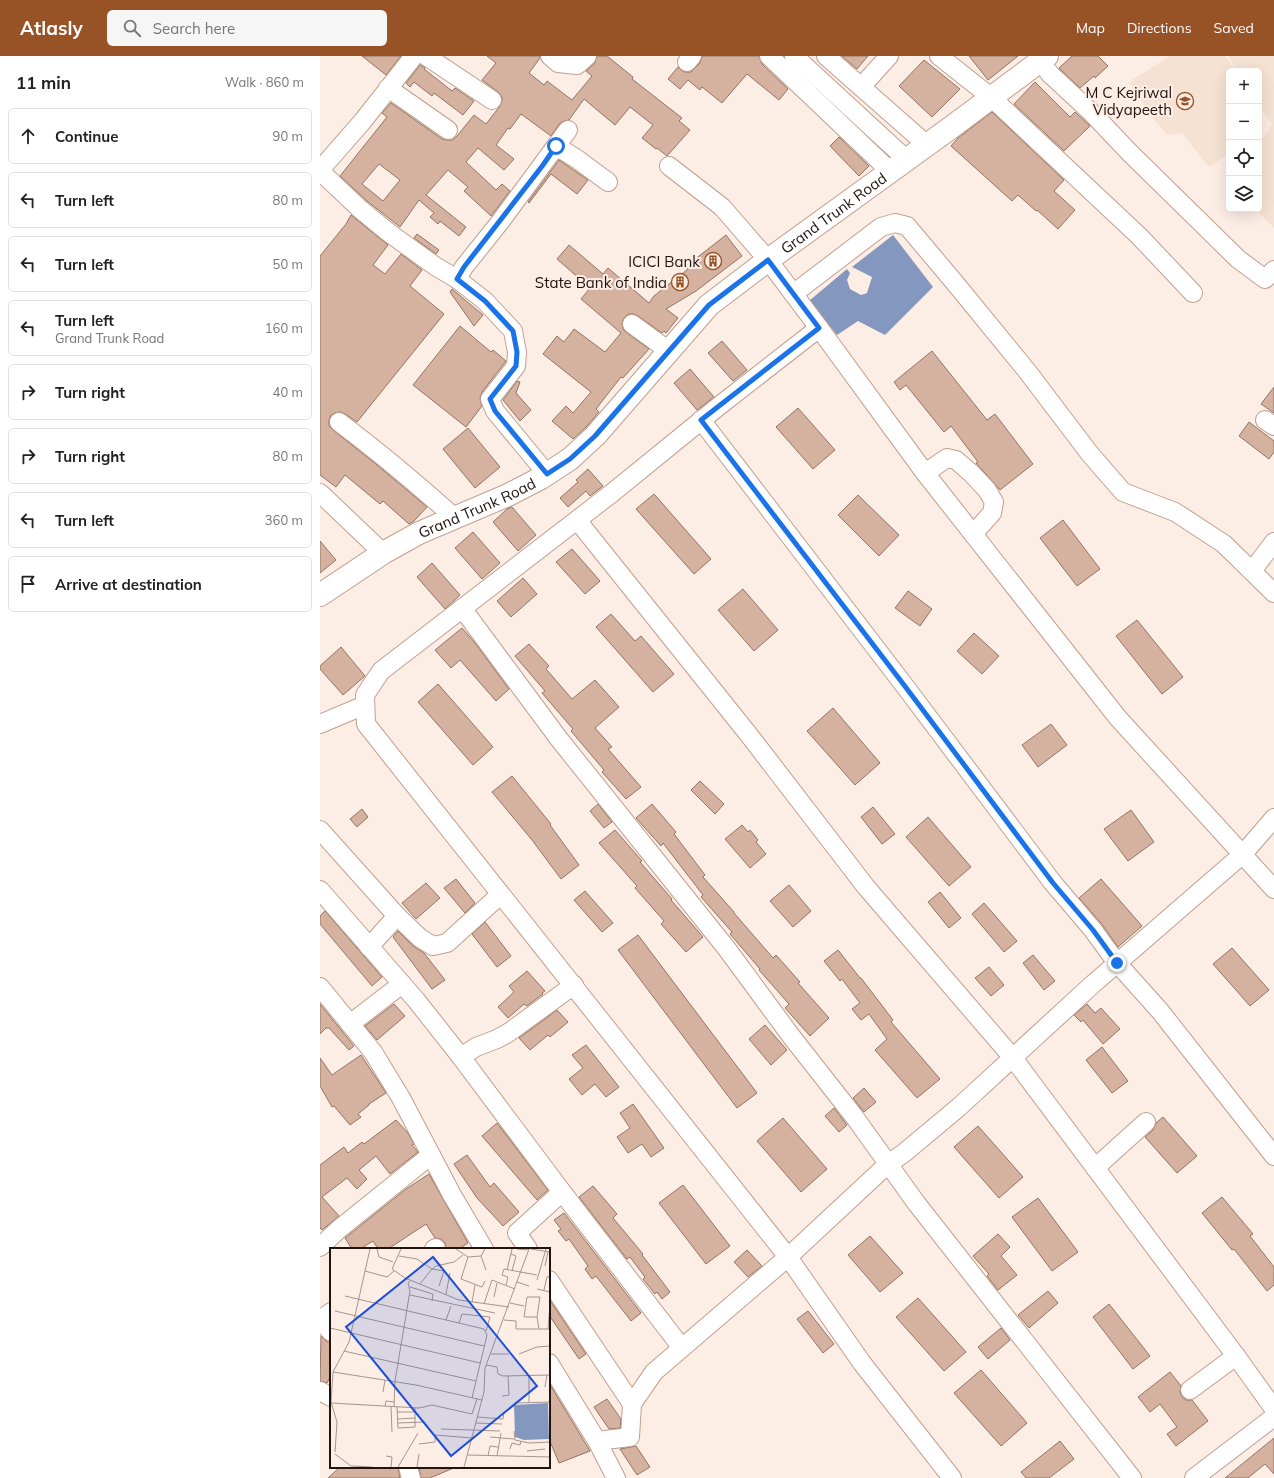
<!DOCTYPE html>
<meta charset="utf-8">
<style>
:root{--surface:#fff;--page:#f6f6f6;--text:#222;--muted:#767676;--line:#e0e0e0;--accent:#975226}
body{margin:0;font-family:Mulish,sans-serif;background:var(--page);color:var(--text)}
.controls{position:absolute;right:12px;top:12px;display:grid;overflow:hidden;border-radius:6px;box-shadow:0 4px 16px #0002}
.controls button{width:36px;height:36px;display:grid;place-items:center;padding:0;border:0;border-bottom:1px solid var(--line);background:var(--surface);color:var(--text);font:20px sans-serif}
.stop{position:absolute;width:12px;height:12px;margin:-9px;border:3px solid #1a73e8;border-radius:50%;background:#fff}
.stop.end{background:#1a73e8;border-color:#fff;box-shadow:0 1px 4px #0008}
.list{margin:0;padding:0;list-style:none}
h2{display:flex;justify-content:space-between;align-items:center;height:52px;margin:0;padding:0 16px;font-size:17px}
h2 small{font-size:13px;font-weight:400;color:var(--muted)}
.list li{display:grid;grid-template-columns:26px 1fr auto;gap:12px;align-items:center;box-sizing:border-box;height:56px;margin:0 8px 8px;padding:0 8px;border:1px solid var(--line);border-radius:6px}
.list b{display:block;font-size:15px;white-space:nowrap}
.list p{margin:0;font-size:13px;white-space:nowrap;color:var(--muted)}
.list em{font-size:13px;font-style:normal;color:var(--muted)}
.icon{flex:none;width:22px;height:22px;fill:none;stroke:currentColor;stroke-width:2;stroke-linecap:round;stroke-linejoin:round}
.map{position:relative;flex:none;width:954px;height:1422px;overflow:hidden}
header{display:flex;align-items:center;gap:24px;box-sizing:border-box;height:56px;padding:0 20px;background:var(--accent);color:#fff}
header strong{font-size:19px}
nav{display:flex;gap:22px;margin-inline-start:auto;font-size:14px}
.search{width:280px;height:36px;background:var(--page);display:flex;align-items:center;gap:10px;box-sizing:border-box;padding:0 14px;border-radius:6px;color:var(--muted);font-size:15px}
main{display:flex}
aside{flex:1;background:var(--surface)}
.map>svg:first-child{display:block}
.education{fill:#f5e2d2}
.water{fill:#8497be}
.building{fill:#d5b2a0;stroke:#947463;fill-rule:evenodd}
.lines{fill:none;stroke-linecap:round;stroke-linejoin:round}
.minor-casing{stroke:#c19f8e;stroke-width:20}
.major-casing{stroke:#c19f8e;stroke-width:24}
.minor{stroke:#fff;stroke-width:18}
.major{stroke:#fff;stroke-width:22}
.route{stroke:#1a73e8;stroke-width:5}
.labels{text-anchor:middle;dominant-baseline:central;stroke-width:4;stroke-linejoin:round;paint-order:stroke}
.poi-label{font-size:15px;fill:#20140e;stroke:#fcede5;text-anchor:end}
.street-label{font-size:15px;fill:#20140e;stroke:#fcede5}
.inset-road{fill:none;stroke:#a4968f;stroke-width:1}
.view{fill:#1d4ed8;fill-opacity:0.15;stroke:#1d4ed8;stroke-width:2}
.inset-edge{fill:none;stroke:#20140e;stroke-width:2}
</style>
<header>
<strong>Atlasly</strong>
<div class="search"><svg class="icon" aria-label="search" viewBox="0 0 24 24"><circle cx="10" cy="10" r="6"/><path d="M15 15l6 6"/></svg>Search here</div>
<nav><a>Map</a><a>Directions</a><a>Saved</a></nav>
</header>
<main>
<aside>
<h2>11 min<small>Walk · 860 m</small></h2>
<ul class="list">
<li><svg class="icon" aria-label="ahead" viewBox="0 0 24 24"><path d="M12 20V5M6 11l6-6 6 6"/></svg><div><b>Continue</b></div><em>90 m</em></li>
<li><svg class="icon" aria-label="left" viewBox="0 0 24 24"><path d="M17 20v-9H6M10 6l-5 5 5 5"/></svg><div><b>Turn left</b></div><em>80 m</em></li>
<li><svg class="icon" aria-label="left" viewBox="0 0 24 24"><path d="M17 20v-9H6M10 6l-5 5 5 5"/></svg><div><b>Turn left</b></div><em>50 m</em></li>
<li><svg class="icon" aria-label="left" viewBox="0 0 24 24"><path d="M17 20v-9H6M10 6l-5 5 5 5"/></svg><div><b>Turn left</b><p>Grand Trunk Road</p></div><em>160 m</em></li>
<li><svg class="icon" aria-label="right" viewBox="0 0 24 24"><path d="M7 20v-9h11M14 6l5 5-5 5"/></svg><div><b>Turn right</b></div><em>40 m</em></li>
<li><svg class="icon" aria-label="right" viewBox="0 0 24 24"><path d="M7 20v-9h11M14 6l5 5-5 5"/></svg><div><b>Turn right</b></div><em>80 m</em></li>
<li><svg class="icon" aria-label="left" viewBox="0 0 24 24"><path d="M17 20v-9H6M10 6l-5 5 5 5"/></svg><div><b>Turn left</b></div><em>360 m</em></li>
<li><svg class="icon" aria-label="arrive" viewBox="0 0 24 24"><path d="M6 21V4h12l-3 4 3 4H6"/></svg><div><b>Arrive at destination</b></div></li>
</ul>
</aside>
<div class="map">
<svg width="954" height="1422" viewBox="0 0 954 1422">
<rect width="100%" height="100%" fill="#fcede5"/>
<!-- education -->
<g class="education">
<polygon points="850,0 905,0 916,15 909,15 909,97 889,111 862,77 848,79 834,64 809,26"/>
<polygon points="908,0 954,0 954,172 935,153 939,153 939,87 952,69 939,48 939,15 918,15"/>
</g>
<!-- water -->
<polygon class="water" points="573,179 613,231 565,279 538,265 517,279 489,245 527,213 530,217 527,224 530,233 541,239 547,237 552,221 532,211"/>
<!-- building -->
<g class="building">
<polygon points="42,0 81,0 66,19"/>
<path d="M167 0H220V2L209 17 224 29 227 25 252 44 272 20 266 15 274 8 277 0H287L313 21 312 23 362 62 359 65 370 74 347 100 337 92 336 93 322 82 333 69 310 51 295 69 264 43 249 64 244 65 240 67 231 80 201 58 190 73 188 72 176 89 194 103 184 114 158 92 146 106 176 134 182 128 190 135 171 160 144 135 148 131 128 114 106 139 146 171 139 180 120 165 118 168 110 161 114 157 99 144 80 171 47 145 20 120 67 61 62 57 71 47 122 83 127 84H132L137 80 154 59 166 68 180 50 182 44V41L178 36 162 24 176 7ZM59 108 80 124 63 145 42 128Z"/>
<polygon points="382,0 439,0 442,8 468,33 459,44 427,18 402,47 382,31 380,34 368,24 360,33 348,23 358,11 361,14 365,16 371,16 380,7"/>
<polygon points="522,0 548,0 537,13"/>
<polygon points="649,0 698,0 668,24"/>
<polygon points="752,0 778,0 788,10 775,22 774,20 760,32 739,12"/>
<polygon points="604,4 640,33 612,61 579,30"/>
<polygon points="100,9 105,12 104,13 132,35 135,32 154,45 143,59 114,37 112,40 94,26 90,31 86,27"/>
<polygon points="715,26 750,61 755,56 770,70 744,95 694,48"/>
<polygon points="672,56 744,124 734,135 755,154 738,173 717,154 716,155 698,139 692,145 631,90 638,82"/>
<polygon points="519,81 549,110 539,120 510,90"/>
<polygon points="239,104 268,124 257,138 231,118 209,147 208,146"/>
<polygon points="31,159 68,189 53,209 65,218 81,198 102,214 90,230 124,258 37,366 25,358 20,356 15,357 11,359 9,364 9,370 13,374 57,409 107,451 94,465 89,468 63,445 60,448 25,419 16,431 0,419 0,200 26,168"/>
<polygon points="97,178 119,194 116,198 94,182"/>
<polygon points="406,179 422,200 376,235 346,253 358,262 346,277 344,275 342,277 318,260 314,258 308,258 304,262 302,266 303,273 306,276 329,293 303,322 301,321 276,353 279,356 266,371 253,383 232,365 246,350 253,357 271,336 223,298 237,280 244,286 254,273 285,296 301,277 261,243 270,232 237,203 249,189 283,218 288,212 329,247 334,240 368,213 365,211"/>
<polygon points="132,233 163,259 154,270 130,236"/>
<polygon points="140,270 171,296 173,294 186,305 162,336 160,342 162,350 146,371 93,329"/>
<polygon points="402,285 427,314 413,325 388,297"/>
<polygon points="612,295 667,364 675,358 713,408 680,434 656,407 658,406 631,370 624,376 586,329 580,334 574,326"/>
<polygon points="370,313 394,341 377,354 354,327"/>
<polygon points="197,325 200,326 196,337 211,354 200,365 183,344"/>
<polygon points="954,331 954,357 941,348"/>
<polygon points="478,352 515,394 493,413 456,371"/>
<polygon points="929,366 954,385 954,396 949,403 919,380"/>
<polygon points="148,372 180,411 155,432 123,393"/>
<polygon points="268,413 283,430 270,440 266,435 248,451 240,442 258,426 256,424"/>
<polygon points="334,438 391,503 374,518 316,453"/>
<polygon points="538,439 579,479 559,500 518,459"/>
<polygon points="192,451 216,479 198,495 173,466 187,453"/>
<polygon points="743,464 780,513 757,530 720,482"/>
<polygon points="153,476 180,507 162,523 135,492"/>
<polygon points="0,485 16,504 0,517"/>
<polygon points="252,493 280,525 265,538 236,506"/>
<polygon points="112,507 140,539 125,553 97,521"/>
<polygon points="203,522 217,538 191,561 177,545"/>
<polygon points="423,533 458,574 434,595 398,554"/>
<polygon points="588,535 612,553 600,570 575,552"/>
<polygon points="291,558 315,585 321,580 354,618 333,636 276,571"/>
<polygon points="817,564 863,621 842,638 796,580"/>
<polygon points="142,572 155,587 189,633 176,645 140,604 131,612 115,594"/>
<polygon points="654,577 679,600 662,618 637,595"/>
<polygon points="209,588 229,610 226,613 252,643 275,624 299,651 275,672 292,691 288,693 321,731 306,743 282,716 284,714 251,675 253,673 222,637 225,635 195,600"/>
<polygon points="21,591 45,620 23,639 0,613 0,610"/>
<polygon points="118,628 173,691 153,709 98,646"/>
<polygon points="513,652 560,707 535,729 487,675"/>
<polygon points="731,668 747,689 718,711 702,689"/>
<polygon points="192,720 231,768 230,769 259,809 241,823 212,784 172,736"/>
<polygon points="380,725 404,748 395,758 371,734"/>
<polygon points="278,748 292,766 284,772 270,755"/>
<polygon points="332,748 356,776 354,778 385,819 383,821 414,856 414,857 453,902 456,899 480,926 478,927 509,962 490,980 465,952 469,948 439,914 440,913 410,878 412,876 381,841 383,839 343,787 341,790 316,762"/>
<polygon points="553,751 575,778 562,788 541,761"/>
<polygon points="42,753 48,761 37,771 30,763"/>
<polygon points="811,754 834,786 808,805 784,773"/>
<polygon points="608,761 651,811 629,830 586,781"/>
<polygon points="422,769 428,776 430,774 438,784 436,786 446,798 430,812 405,783"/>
<polygon points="295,774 322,805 320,806 352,843 351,844 383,881 366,896 341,868 344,865 315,832 317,830 279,787"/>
<polygon points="136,823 155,847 145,857 124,832"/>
<polygon points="781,823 822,870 798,891 781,867 759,842"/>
<polygon points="106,827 120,842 96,863 82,847"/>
<polygon points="469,829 491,855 473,871 450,845"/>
<polygon points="265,835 293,867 282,876 254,844"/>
<polygon points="620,836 641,862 629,872 608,846"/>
<polygon points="664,847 697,885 684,896 652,858"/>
<polygon points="5,855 62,921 52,930 0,868 0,860"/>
<polygon points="165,866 191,900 177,911 152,878"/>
<polygon points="78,875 93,890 104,897 125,924 112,933 73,881"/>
<polygon points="318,879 437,1037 417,1052 298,894"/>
<polygon points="912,892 949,934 930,950 893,908"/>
<polygon points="518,894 540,922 541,922 573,964 571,966 620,1023 597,1042 555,994 567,983 549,958 541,964 532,953 540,947 522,923 520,925 504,905"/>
<polygon points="713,899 735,925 724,934 703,907"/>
<polygon points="669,911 684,929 671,940 655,922"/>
<polygon points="207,915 225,935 222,937 223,938 207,950 204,948 188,962 178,951 194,936 189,930"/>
<polygon points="0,948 34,990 29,994 9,972 6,972 0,978"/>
<polygon points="74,948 85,960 57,984 45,970"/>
<polygon points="767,948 775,957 781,952 800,973 783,988 763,964 761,966 754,959"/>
<polygon points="237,954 248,966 230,981 228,979 210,994 199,982"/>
<polygon points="445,969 467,994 451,1009 429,983"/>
<polygon points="266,989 299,1031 286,1041 275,1028 262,1039 249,1023 263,1012 252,999"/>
<polygon points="782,991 808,1025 792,1037 766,1004"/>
<polygon points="41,999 66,1037 49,1048 49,1049 38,1058 41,1061 30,1069 14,1050 12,1051 0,1030 0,1002 12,1019"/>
<polygon points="544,1032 556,1046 544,1056 533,1042"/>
<polygon points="313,1048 344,1092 331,1101 322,1088 308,1097 297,1081 310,1072 300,1057"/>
<polygon points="514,1052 527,1069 519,1076 505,1060"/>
<polygon points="843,1061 877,1100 857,1117 825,1081 833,1074 836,1067"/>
<polygon points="463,1062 507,1113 481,1136 437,1085"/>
<polygon points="76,1064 88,1077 94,1088 92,1089 98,1096 70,1118 56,1100 39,1114 47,1123 37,1133 27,1122 2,1141 19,1160 2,1174 0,1172 0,1109 24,1091 28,1097 42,1086 44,1088"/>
<polygon points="177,1067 228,1134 217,1144 162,1080"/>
<polygon points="658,1070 703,1121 679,1142 634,1091"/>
<polygon points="147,1099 170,1131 174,1127 199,1156 183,1170 157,1142 134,1108"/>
<polygon points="109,1118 148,1187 139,1193 126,1193 125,1187 121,1183 115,1182 106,1168 68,1193 58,1193 53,1185 40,1193 32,1193 25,1182 86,1133"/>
<polygon points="363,1129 410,1190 386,1208 339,1147"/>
<polygon points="273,1130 297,1158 293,1162 323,1198 322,1199 350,1236 342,1243 337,1236 335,1238 323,1223 325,1221 310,1201 307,1203 259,1141"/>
<polygon points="902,1141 933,1178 930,1180 954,1211 954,1229 947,1235 914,1193 912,1194 882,1157"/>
<polygon points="718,1142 758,1196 732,1215 692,1161"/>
<polygon points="244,1157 321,1257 311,1265 276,1220 272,1223 265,1213 268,1210 249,1183 246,1185 238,1175 241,1173 234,1164"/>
<polygon points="678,1178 690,1191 681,1200 697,1219 678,1234 667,1220 669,1218 653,1200"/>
<polygon points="550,1180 583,1217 560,1236 528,1199"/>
<polygon points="427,1194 442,1210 428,1221 414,1206"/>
<polygon points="728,1235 738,1247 709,1272 698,1259"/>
<polygon points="598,1242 646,1296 624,1315 576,1261"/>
<polygon points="229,1243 266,1298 259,1303 229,1259"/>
<polygon points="789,1248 830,1300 813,1313 773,1261"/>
<polygon points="488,1255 514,1288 503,1297 477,1263"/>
<polygon points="681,1272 690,1284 668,1303 658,1291"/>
<polygon points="1,1280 7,1286 11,1286 11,1319 7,1327 0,1325"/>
<polygon points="661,1314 707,1367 681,1390 634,1337"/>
<polygon points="850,1316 861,1330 860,1336 862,1341 866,1344 872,1344 888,1365 856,1390 847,1378 857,1371 840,1348 830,1356 818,1341"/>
<polygon points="229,1327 270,1395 239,1407 229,1383"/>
<polygon points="287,1343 301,1363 300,1372 289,1373 274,1351"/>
<polygon points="954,1382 954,1418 945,1408 928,1422 905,1422"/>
<polygon points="740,1385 754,1403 729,1422 706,1422 701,1416"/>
<polygon points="316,1390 330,1411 317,1419 300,1393"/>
<polygon points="20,1411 78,1411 80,1422 8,1422"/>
<polygon points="99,1411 136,1411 110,1422 101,1422"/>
</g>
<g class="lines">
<!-- minor casing -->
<g class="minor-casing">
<g id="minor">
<polyline points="106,0 172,44"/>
<polyline points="230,0 238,7 257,9 267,0"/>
<polyline points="449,0 570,115"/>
<polyline points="474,0 586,103"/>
<polyline points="506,0 607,89"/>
<polyline points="619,0 672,42 819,180 873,237"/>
<polyline points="720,5 730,18 772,57 810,97 918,203 945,223 954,214"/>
<polyline points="367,6 372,0"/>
<polyline points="541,31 569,0"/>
<polyline points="68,32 128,74"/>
<polyline points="236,90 248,74"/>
<polyline points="349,110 402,151 448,204 499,272 605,417 798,662 954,833"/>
<polyline points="0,114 42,66 94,0"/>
<polyline points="0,115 40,153 68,176 115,210 137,223 165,245 193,275 197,296 196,310 170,343 175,355 227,418"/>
<polyline points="137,223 144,211 180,166 236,90 257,103 288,126"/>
<polyline points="473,238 561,171 575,167 587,170 635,227 707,315 770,398 803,436 855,456 904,488 954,537"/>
<polyline points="312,268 349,295"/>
<polyline points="499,272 399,350 292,437 61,615 45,639 46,668 468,1201 542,1307 632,1422"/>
<polyline points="381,364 584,629 733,827 773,874 797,907 840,955 954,1100"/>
<polyline points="945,364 954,370"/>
<path d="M19 366C59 396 97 428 135 462"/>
<polyline points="605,417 627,402 636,404 651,417 667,434 674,446 672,457 653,478"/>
<polyline points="0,437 63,497"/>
<polyline points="257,464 429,679 546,831 693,1002 916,1300 954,1353"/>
<polyline points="932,515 954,486"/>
<polyline points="142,552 239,683 407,893 471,980 533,1059 597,1148 812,1422"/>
<polyline points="0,668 45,649"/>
<polyline points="0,774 77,860 100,882 113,890 127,887 180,839"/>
<polyline points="0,834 96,944 141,1001 242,1136 362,1292"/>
<polyline points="49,891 77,860"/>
<polyline points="0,931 53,996 81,1042 132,1139 164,1193"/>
<polyline points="30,968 82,928"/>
<polyline points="141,1001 156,991 177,983 188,977 254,929"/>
<polyline points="775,1112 826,1066"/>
<polyline points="0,1191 19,1173 111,1099"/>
<polyline points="114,1193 116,1192"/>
<polyline points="208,1193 197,1177 242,1136"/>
<polyline points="229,1224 312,1348"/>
<polyline points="11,1256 0,1264 11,1276"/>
<polyline points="229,1307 277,1385 296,1422"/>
<polyline points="870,1334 916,1300"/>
<polyline points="0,1335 11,1341"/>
<polyline points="277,1385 310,1381 312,1348 334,1316 468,1201 568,1108 584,1097 639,1051 773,928 923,798 954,762"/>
<polyline points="88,1411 91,1422"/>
<polyline points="874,1422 954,1361"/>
</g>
</g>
<!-- major casing -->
<g class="major-casing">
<g id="major">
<path id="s1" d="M0 539 63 497 99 477 188 439 221 422 250 403 275 380 389 249 448 204 629 73 727 0"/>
</g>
</g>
<!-- minor -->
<use href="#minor" class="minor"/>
<!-- major -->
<use href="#major" class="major"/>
</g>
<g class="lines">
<!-- route -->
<polyline class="route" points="236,90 223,109 144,211 137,223 165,245 193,275 197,296 196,310 170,343 175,355 227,418 250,403 275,380 389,249 448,204 499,272 381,364 584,629 733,827 773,874 797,907"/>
</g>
<!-- icons -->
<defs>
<g id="school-ring" transform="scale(0.9)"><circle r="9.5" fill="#fcede5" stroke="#975226" stroke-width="1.5"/><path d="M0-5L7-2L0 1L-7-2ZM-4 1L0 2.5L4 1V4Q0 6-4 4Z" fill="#975226"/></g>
<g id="building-ring" transform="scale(0.9)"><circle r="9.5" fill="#fcede5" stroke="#975226" stroke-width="1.5"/><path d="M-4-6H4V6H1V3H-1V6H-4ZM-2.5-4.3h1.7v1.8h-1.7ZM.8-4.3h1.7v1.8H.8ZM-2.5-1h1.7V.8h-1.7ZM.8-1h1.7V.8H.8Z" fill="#975226"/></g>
</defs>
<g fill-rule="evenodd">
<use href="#school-ring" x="865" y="45"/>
<use href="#building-ring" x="393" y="205"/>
<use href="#building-ring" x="360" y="226"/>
</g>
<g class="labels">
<!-- poi labels -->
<g class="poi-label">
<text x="852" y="36">M C Kejriwal<tspan x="852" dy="17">Vidyapeeth</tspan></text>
<text x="380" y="205">ICICI Bank</text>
<text x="347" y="226">State Bank of India</text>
</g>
<!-- street labels -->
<g class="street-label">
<text stroke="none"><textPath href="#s1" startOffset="648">Grand Trunk Road</textPath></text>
<text stroke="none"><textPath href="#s1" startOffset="180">Grand Trunk Road</textPath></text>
</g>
</g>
<!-- overview -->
<g transform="translate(10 1192)">
<rect width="220" height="220" fill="#fcede5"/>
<path d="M218 155 219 191 194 192 185 189 184 157Z" fill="#8497be"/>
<path class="inset-road" d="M47 1 49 9 63 14M71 1 62 21 75 30 129 52 179 59M126 1 138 9 151 8 155 1M187 1 199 2M201 1 220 4M181 6 186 8 182 23M69 8 87 11 102 21 90 36M151 8 156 22M138 9 131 31 152 39 155 33M215 18 218 4M102 21 106 18 124 14 133 7M102 21 114 23 109 38M177 22 182 1M35 23 57 29 64 23M207 32 216 1M187 34 199 38M176 37 178 29 172 27 174 21 207 27M80 39 103 46 102 53M207 41 220 44M214 42 217 29 220 28M116 46 120 25M80 47 165 65M15 48 154 81 157 87 142 150M164 49 167 35M197 49H210L207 69H194ZM142 54 145 37M180 55 194 58M154 56 162 32 185 41M5 63 154 98M207 69 209 81M116 72 121 58M174 72 186 73V81H220M129 75 132 66 160 69 156 83M0 80 150 115M218 81 220 57M14 103 146 133M161 106H179M189 106 207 99 220 98M156 117 167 119 168 126 173 128 220 127M3 124 19 94 40 1M215 139 217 127M53 144 55 132M172 148 179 147 178 128M199 154V128M1 155 89 160 102 157 142 166 147 151M55 158 56 153 64 154M61 159 62 184M64 159 65 133 80 43 78 35 80 33M67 159 68 180 85 179V160M183 159 185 155 220 154M67 164H85M147 169 173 171 174 164M68 171 85 170M68 175 95 174M146 175 172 176M111 181 170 183M184 183 185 192 199 195 220 194M160 189 184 191M89 196 105 194V187L142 190M180 201 182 195 190 197 191 193M197 203 215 201M5 204 7 174 1 154 3 124 86 137 152 152M5 206 21 218 42 219M138 207 220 209M56 208 62 209 61 219M158 208 160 198 168 199M167 208 171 185M68 219 88 185M87 219 89 206M134 219 154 144 155 120 199 1"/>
<path class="view" d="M103 9 207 138 121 208 16 79Z"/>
<rect width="220" height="220" class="inset-edge"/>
</g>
</svg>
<div class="controls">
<button>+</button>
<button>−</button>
<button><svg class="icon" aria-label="locate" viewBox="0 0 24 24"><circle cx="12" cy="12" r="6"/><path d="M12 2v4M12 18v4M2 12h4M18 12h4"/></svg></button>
<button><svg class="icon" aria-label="layers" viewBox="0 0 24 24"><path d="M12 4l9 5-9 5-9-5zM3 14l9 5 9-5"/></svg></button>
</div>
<div class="stop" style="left:236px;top:90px"></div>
<div class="stop end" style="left:797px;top:907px"></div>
</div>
</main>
